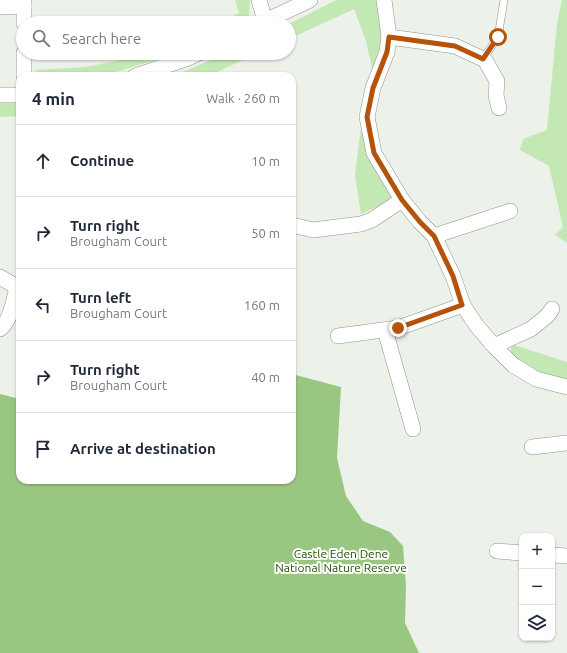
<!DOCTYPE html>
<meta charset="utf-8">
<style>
:root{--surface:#fff;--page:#f6f6f7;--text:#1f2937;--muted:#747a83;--line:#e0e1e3}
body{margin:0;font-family:Ubuntu,sans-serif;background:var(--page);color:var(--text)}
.controls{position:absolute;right:12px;bottom:12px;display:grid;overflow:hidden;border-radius:8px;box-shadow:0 1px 3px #0004}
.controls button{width:36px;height:36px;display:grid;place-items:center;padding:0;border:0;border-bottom:1px solid var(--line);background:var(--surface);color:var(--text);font:20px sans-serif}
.stop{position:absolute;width:12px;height:12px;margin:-9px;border:3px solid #b45309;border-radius:50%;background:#fff}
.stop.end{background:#b45309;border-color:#fff;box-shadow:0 1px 4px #0008}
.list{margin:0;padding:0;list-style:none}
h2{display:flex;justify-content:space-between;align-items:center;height:52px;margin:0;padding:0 16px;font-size:17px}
h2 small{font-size:13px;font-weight:400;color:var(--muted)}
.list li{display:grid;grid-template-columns:26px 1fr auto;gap:12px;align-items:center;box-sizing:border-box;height:72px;padding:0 16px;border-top:1px solid var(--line)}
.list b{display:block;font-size:15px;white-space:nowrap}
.list p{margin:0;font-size:13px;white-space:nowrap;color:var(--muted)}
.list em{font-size:13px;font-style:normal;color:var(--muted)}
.icon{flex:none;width:22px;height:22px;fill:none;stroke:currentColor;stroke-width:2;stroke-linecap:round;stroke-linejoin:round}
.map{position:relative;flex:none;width:567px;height:653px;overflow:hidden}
.search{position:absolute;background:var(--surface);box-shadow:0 1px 3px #0004;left:16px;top:16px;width:280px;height:44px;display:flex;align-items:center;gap:10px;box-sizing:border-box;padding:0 14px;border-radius:22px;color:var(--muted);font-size:15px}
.panel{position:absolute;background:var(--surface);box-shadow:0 1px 3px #0004;left:16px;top:72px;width:280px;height:412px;border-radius:12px}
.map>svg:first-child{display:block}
.green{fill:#c4e8b3}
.forest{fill:#99c782}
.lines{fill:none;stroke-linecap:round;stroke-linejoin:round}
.lane-casing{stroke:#8f938d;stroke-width:8}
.street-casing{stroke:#8f938d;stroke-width:16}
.lane{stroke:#fff;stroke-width:7}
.street{stroke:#fff;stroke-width:15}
.route{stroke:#b45309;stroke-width:5}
.labels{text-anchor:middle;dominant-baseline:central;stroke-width:4;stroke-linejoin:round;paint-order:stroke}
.park-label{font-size:12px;fill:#285209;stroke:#fff}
</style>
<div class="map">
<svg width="567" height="653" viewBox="0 0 567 653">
<rect width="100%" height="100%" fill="#ecf1ea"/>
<!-- green -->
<g class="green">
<polygon points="235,0 250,0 249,14 247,22 245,23 219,23 239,13"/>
<polygon points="336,0 377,0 384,39 373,69 372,68 366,41 354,9 289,39 289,24"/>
<polygon points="562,0 567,0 567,243 555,235 563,227 549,166 520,150 523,139 547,130 557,24"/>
<polygon points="142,53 178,53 103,76 40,76 35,70 85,67 121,60"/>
<polygon points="228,53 258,53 208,76 173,76"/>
<polygon points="0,103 20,103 20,116 0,117"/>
<polygon points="364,127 390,190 391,197 387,202 361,214 355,175 361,128"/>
<polygon points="511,344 567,362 567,383 530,368 511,355"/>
</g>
<!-- forest -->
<polygon class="forest" points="292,374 341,387 337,458 346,496 363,521 390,532 403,546 406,586 405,623 419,653 0,653 0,394 20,399 20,480 292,480"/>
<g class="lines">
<!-- lane casing -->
<g class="lane-casing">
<polyline id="lane" points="483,59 498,37 504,0"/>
</g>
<!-- street casing -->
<g class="street-casing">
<g id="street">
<polyline points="24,0 24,23"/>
<polyline points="259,0 265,21"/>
<polyline points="384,0 389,37 387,52 373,88 367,117 374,153 402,200 420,222 434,236 453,276 463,305 476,325 494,346 513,365 536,379 567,387"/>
<polyline points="0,7 24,6"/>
<polyline points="261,23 310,0"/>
<polyline points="389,37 455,46 485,60 497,81 496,95 499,108"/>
<polyline points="24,53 24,76"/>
<polyline points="135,76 186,59 199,53"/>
<polyline points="0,95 20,95"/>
<polyline points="292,225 313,230 361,224 372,220 402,200"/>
<polyline points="434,236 510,211"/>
<polyline points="0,277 17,287 20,286"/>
<path d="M0 329C11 321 14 299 17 287"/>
<polyline points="385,330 413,429"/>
<polyline points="338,336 398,328 463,305"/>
<polyline points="494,346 531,329 547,316 552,309"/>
<polyline points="532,447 567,443"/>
<polyline points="497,551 522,553"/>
<polyline points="552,555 567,556"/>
</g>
</g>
<!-- lane -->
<use href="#lane" class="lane"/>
<!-- street -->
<use href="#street" class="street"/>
</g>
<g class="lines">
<!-- route -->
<polyline class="route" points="398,328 462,305 453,276 434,236 420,222 402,200 374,153 367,117 373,88 387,52 389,37 455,46 483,59 498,37"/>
</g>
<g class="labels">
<!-- park labels -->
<g class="park-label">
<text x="341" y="553">Castle Eden Dene<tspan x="341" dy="14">National Nature Reserve</tspan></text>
</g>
</g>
</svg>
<div class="controls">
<button>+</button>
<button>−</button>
<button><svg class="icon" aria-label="layers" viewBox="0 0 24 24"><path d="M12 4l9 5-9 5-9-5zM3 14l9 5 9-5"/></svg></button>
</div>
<div class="stop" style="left:498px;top:37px"></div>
<div class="stop end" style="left:398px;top:328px"></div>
<div class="search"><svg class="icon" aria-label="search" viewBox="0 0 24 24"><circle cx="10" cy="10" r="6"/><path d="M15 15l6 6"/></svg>Search here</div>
<section class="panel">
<h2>4 min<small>Walk · 260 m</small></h2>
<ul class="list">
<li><svg class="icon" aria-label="ahead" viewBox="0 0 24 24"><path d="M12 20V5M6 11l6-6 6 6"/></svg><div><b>Continue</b></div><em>10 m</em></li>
<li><svg class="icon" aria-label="right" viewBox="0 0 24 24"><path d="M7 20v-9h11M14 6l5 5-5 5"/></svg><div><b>Turn right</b><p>Brougham Court</p></div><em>50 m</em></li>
<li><svg class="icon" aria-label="left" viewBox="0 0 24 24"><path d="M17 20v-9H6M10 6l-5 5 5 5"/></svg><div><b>Turn left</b><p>Brougham Court</p></div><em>160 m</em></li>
<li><svg class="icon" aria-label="right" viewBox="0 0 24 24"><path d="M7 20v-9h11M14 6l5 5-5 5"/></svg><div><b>Turn right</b><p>Brougham Court</p></div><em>40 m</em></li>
<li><svg class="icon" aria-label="arrive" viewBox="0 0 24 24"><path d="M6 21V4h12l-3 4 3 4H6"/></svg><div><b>Arrive at destination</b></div></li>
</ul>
</section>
</div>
